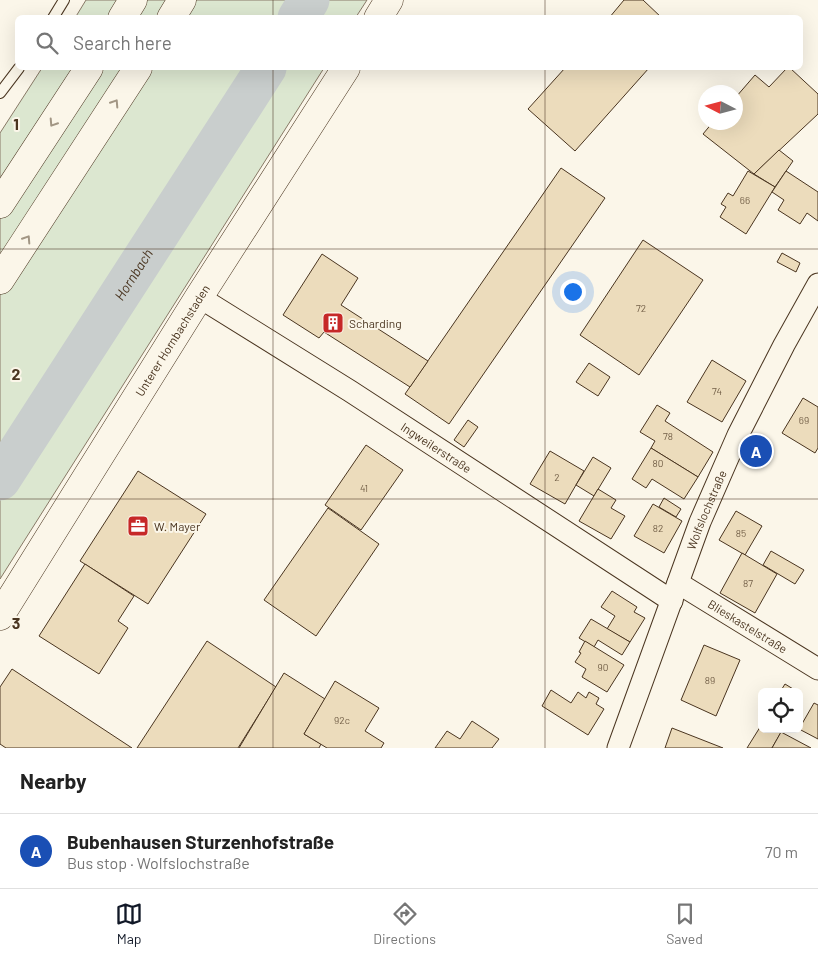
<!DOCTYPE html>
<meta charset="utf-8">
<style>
:root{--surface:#fff;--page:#f6f6f6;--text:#222;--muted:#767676;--line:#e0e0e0;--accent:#111827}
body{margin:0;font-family:Barlow,sans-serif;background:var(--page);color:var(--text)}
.controls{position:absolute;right:15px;bottom:15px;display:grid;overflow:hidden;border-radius:8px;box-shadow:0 5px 20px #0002}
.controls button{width:45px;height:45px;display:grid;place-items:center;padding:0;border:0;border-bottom:1px solid var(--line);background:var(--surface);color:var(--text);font:25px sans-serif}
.compass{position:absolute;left:698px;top:85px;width:45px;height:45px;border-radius:50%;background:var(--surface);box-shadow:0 5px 20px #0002;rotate:276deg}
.you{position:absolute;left:572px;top:291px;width:18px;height:18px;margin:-12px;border:4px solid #fff;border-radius:50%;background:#1a73e8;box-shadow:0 0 0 8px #1a73e833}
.badge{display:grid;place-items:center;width:32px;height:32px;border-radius:50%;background:var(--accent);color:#fff;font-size:16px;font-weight:700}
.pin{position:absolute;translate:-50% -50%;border:2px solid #fff;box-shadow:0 1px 5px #0006}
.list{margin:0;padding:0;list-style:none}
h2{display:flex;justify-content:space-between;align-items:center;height:65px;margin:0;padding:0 20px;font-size:21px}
h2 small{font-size:16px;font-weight:400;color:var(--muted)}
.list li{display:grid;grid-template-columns:32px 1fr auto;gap:15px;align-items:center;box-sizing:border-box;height:75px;padding:0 20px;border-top:1px solid var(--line)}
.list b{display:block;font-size:19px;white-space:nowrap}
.list p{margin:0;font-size:16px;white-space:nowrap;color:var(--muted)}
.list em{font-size:16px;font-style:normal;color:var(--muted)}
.icon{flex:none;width:28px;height:28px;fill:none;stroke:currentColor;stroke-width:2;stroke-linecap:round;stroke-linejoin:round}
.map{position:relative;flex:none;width:818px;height:748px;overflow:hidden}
.search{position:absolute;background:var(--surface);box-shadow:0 5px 20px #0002;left:15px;right:15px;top:15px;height:55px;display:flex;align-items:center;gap:12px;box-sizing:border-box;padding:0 18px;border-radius:8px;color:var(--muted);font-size:19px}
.sheet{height:140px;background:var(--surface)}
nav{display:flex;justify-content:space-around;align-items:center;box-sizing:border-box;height:70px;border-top:1px solid var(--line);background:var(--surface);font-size:14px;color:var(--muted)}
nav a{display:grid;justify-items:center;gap:2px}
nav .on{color:var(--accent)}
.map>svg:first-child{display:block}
.green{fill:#dce7d0;stroke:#887966}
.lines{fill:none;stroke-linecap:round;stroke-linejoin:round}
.river{stroke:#c9cecd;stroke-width:41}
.building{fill:#ecdcbc;stroke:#4a3520}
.lane-casing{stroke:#4a3520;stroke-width:12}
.street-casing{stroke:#4a3520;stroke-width:23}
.secondary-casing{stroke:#4a3520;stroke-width:29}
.highway-casing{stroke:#4a3520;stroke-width:29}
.lane{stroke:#fbf6e9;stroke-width:10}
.street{stroke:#fbf6e9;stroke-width:21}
.secondary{stroke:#fbf6e9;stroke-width:28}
.highway{stroke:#fbf6e9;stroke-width:28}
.oneway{stroke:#a29684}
.grid{fill:none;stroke:#4a3520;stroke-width:1;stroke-opacity:0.55}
.labels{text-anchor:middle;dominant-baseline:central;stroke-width:4;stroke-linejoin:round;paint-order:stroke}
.number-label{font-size:10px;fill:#725f47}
.poi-label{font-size:12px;fill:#4a3520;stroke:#fbf6e9;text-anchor:start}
.street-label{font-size:12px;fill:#4a3520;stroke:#fbf6e9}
.water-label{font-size:14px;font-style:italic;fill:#4a3520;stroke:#fbf6e9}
.grid-label{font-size:16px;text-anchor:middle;font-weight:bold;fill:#4a3520;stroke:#fbf6e9;stroke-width:4;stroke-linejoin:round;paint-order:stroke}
</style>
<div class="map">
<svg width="818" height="748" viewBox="0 0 818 748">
<rect width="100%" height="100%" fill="#fbf6e9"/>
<!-- green -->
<g class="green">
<polygon points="86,0 367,0 356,17 75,18"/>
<polygon points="42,68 324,68 0,579 0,133"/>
</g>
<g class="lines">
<!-- river -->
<g class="river">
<polyline points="298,18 309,0"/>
<path id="s1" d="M0 480 266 68"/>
</g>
</g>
<!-- building -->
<g class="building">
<polygon points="624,0 643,0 662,18 609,18"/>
<polygon points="565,68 649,68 575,151 528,109"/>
<polygon points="787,68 790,68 818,94 818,114 754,174 703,134 713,122 736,122 736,97 755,75 769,87"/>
<polygon points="779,150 793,161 775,187 754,174"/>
<polygon points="561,168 605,198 449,424 405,394"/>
<polygon points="748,171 775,187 746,234 720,217 726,207 721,204 728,193 733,196"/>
<polygon points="786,171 818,192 818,221 807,213 800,224 778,210 784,200 772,192"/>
<polygon points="643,240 703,280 639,375 580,335"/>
<polygon points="782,253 800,263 796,272 777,262"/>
<polygon points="322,254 358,278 341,305 428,361 410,387 324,332 319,338 283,315"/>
<polygon points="712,360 746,381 722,422 687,402"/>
<polygon points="589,363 610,377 598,396 576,382"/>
<polygon points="803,398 818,407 818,448 815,453 782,433"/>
<polygon points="657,405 670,413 665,421 713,452 698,477 651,448 655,441 640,432"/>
<polygon points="468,420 478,427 464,447 454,440"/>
<polygon points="366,445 403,470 361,530 325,505"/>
<polygon points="651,448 698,477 684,499 652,479 646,488 632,479"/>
<polygon points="550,451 584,471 565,504 530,484"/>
<polygon points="593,457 611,468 594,496 576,485"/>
<polygon points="138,471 206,514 148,604 80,561"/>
<polygon points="598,489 616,500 611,508 625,516 611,539 579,521"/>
<polygon points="664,498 681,509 676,517 659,507"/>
<polygon points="653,504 682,521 664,553 634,536"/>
<polygon points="328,508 379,544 316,636 264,600"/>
<polygon points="736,511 762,526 745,555 719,540"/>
<polygon points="771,551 804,570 795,584 763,565"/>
<polygon points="742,553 777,574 755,613 720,593"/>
<polygon points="85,564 134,596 118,621 128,628 99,674 39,636"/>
<polygon points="612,591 637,607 634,612 645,618 630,642 607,629 615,616 601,607"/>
<polygon points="591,619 630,642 622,655 598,640 594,647 579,638"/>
<polygon points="207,641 276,687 238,748 137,748"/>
<polygon points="585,641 624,665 607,692 582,677 586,669 575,662 581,653 579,652"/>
<polygon points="704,645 740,660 716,716 681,700"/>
<polygon points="12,669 132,748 6,748 0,744 0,687"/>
<polygon points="284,673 325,699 304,734 321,744 319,748 239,748"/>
<polygon points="335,681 379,708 365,731 384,743 381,748 327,748 304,734"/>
<polygon points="785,684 798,692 780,692"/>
<polygon points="551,690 571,703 578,692 586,698 589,692 599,698 596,704 604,709 588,735 542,706"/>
<polygon points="814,703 818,705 818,739 799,729"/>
<polygon points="472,721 499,739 492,748 435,748 447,731 460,739"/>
<polygon points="762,724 762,729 783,729 772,748 747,748"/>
<polygon points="672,728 723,748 665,748"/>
<polygon points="781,732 811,748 772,748"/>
</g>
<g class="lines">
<!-- lane casing -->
<g class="lane-casing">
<g id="lane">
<polyline points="53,18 64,0"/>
<polyline points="0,93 19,68"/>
</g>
</g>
<!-- street casing -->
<g class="street-casing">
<g id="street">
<path id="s2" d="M199 297 350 391 672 601"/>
<path id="s3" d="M678 583 818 669"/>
<path id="s4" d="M618 748 700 522 738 435 784 345 818 284"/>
</g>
</g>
<!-- secondary casing -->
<g class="secondary-casing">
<g id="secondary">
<polyline points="378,18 389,0"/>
<path id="s5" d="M0 616 199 297 346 68"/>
</g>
</g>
<!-- highway casing -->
<g class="highway-casing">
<g id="highway">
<polyline points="122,18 133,0"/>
<polyline points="171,18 182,0"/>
<polyline points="0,204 89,68"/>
<polyline points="0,280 138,68"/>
</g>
</g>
<!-- lane -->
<use href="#lane" class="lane"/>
<!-- street -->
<use href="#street" class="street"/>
<!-- secondary -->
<use href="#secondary" class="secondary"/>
<!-- highway -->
<use href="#highway" class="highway"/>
</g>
<!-- one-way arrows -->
<defs><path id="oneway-chevron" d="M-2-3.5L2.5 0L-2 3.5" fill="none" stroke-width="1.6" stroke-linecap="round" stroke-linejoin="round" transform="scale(1.25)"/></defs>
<g class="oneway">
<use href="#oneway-chevron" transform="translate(115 103) rotate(-57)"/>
<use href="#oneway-chevron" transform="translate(53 123) rotate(123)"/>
<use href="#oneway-chevron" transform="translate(27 239) rotate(-57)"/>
</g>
<!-- grid -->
<path class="grid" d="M273 0V18M545 0V18M273 68V748M545 68V748M0 249H818M0 499H818"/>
<!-- icons -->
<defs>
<g id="building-square" transform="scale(1.125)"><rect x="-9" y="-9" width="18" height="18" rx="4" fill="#c62828" stroke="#fbf6e9"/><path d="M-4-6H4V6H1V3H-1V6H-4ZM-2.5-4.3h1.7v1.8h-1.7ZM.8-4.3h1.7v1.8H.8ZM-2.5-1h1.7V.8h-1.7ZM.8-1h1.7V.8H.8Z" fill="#fff"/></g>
<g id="office-square" transform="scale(1.125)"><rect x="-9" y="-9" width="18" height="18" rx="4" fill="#c62828" stroke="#fbf6e9"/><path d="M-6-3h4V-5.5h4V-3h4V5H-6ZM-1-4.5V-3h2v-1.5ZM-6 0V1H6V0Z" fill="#fff"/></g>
</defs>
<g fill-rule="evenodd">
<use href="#building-square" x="333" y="323"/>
<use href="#office-square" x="138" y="526"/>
</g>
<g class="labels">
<!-- number labels -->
<g class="number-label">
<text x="745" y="200">66</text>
<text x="641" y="308">72</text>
<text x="717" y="391">74</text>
<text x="804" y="420">69</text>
<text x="668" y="436">78</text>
<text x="658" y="463">80</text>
<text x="557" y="477">2</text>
<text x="364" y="488">41</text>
<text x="658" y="528">82</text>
<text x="741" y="533">85</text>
<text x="748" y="583">87</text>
<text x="603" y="667">90</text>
<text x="710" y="680">89</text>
<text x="342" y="720">92c</text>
</g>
<!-- poi labels -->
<g class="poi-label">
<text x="349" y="323">Scharding</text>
<text x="154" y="526">W. Mayer</text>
</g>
<!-- street labels -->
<g class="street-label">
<text stroke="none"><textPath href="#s5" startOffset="325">Unterer Hornbachstaden</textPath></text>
<text stroke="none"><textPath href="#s2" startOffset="281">Ingweilerstraße</textPath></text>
<text stroke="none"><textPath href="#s4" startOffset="254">Wolfslochstraße</textPath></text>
<text stroke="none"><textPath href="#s3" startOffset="82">Blieskastelstraße</textPath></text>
</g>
<!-- water labels -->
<g class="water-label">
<text stroke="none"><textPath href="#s1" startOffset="245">Hornbach</textPath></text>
</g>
</g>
<g class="grid-label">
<text x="16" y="130">1</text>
<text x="16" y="380">2</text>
<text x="16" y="629">3</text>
</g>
</svg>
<div class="controls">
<button><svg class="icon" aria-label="locate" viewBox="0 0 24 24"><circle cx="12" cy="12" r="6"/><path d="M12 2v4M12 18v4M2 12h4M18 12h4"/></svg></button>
</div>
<svg class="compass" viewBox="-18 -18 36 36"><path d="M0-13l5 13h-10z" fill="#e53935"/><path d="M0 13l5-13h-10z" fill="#767676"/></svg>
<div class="you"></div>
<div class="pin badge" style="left:756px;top:451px;background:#1a4fb4">A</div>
<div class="search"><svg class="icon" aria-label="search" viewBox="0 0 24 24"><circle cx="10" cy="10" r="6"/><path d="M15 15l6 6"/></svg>Search here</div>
</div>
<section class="sheet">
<h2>Nearby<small></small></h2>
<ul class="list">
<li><span class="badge" style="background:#1a4fb4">A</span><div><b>Bubenhausen Sturzenhofstraße</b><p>Bus stop · Wolfslochstraße</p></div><em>70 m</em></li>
</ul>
</section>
<nav>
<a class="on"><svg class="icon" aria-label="map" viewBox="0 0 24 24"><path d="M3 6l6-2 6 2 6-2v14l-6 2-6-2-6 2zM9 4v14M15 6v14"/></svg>Map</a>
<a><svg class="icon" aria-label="directions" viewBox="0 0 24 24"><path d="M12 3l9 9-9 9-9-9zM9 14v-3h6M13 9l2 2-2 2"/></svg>Directions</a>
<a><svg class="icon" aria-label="saved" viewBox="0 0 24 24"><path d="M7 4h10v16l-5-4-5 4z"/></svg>Saved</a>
</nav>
